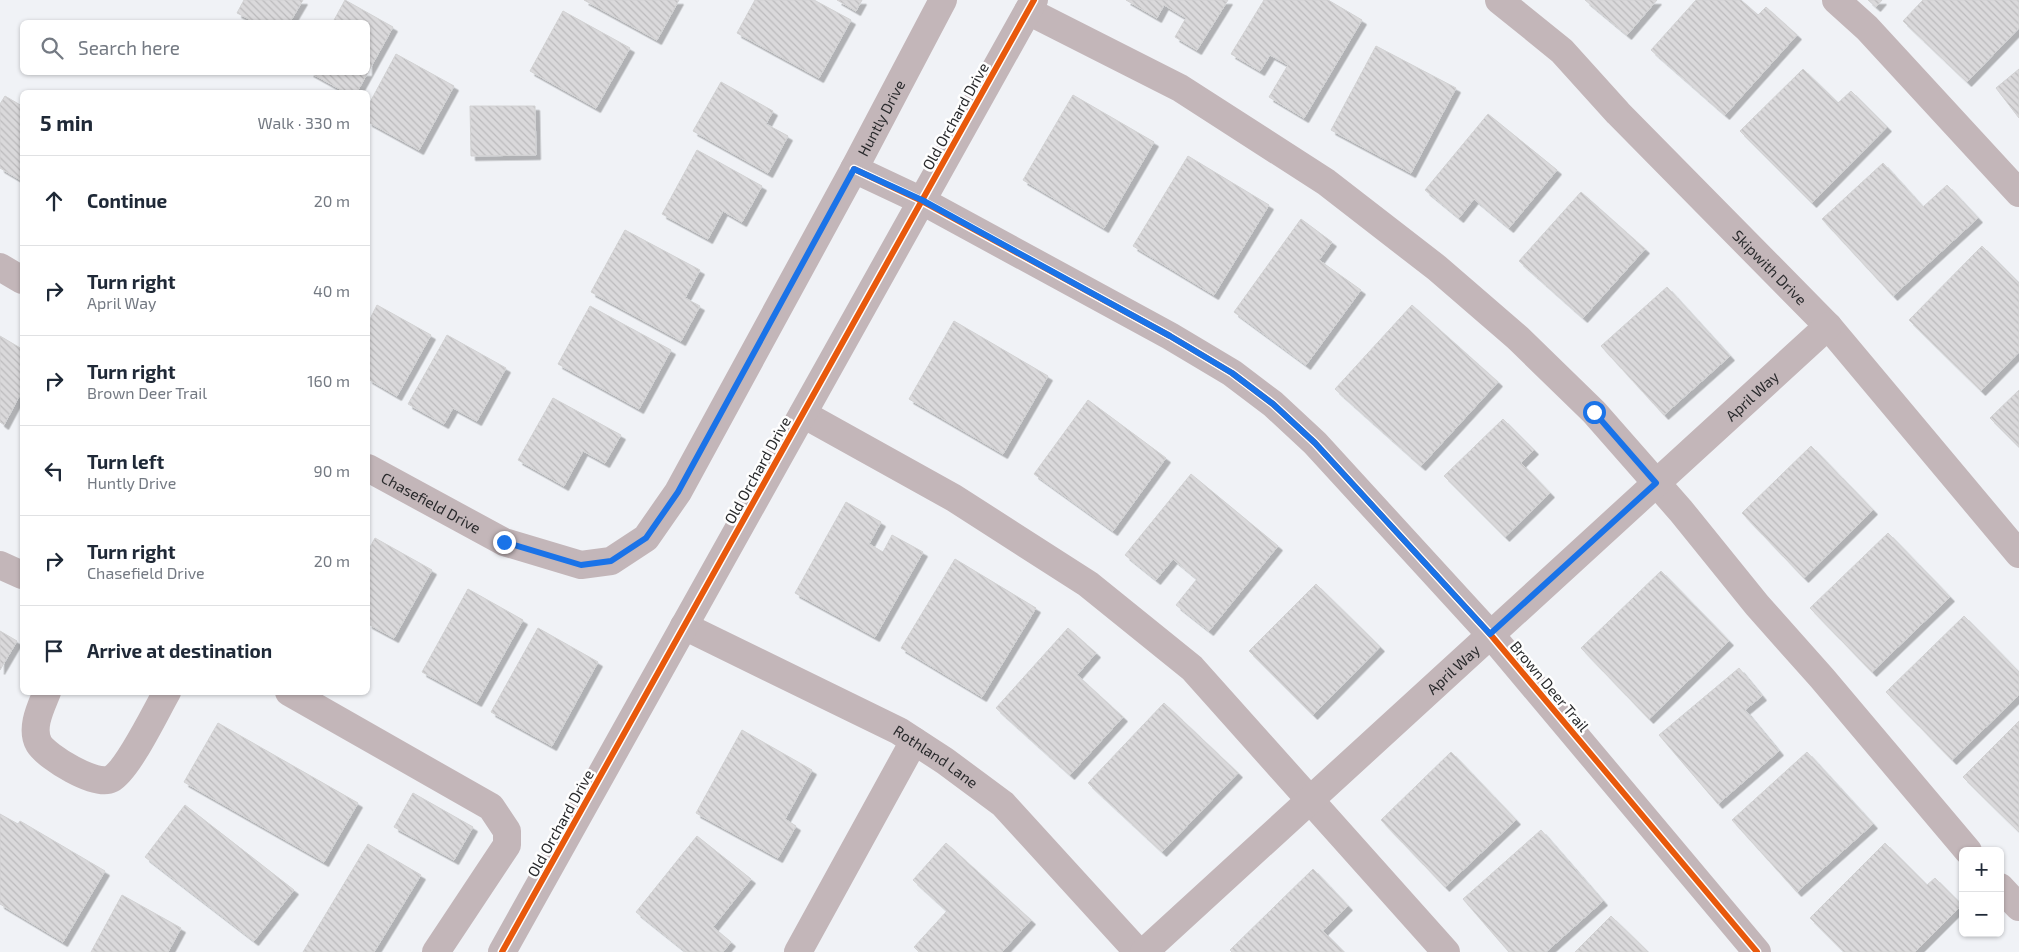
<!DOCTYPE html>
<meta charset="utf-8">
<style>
:root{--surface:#fff;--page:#f2f2f3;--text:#1f2937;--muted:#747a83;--line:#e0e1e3}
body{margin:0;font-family:"Exo 2",sans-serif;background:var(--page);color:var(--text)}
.controls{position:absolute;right:15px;bottom:15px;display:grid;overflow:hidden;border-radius:8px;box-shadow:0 1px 4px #0004}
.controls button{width:45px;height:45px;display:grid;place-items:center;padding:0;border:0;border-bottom:1px solid var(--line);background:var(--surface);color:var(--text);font:25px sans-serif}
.stop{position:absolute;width:15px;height:15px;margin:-11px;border:4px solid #1a73e8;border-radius:50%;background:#fff}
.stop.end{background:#1a73e8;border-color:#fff;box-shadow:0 1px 5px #0008}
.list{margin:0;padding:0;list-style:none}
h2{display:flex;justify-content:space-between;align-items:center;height:65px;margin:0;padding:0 20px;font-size:21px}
h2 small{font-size:16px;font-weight:400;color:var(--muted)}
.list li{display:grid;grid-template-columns:32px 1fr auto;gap:15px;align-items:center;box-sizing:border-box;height:90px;padding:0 20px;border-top:1px solid var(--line)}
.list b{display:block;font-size:19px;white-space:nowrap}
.list p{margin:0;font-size:16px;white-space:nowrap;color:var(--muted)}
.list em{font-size:16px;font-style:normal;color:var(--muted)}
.icon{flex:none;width:28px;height:28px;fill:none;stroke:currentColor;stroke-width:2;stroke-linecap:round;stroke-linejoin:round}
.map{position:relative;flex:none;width:2019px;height:952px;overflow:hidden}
.search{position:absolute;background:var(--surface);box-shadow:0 1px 4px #0004;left:20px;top:20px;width:350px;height:55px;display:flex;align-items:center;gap:12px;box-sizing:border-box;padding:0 18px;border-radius:8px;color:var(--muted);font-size:19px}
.panel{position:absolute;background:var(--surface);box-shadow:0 1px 4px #0004;left:20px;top:90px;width:350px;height:605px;border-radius:8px}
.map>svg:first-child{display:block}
.building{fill:url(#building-back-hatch);stroke:#d2d2d3;filter:url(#shadow)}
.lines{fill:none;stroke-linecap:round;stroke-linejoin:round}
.minor{stroke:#c3b6b9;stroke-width:28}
.cycleway-casing{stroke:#fefefe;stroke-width:9}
.cycleway{stroke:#e8590c;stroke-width:6}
.route{stroke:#1a73e8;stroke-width:6}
.labels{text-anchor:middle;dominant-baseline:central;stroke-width:5;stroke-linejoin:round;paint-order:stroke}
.street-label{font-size:15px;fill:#292a2c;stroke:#fefefe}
</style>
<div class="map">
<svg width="2019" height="952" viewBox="0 0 2019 952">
<defs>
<pattern id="building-back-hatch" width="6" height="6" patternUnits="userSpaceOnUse" patternTransform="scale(1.25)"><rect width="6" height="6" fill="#dad9db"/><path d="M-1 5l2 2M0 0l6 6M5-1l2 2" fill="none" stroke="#bbbabc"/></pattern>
<filter id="shadow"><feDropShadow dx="4.5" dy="4.5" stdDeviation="0" flood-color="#0004"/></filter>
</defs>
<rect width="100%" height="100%" fill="#f0f2f6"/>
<!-- building -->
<g class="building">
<polygon points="244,0 303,0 290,22 255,22 237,13"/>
<polygon points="345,0 393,27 357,92 345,92 309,72 368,72 368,22 333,22"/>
<polygon points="584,0 679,0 657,40"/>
<polygon points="755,0 814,0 851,20 819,78 737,33"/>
<polygon points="837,0 862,0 856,11"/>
<polygon points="1126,0 1228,0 1197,50 1175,37 1186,18 1164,5 1157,18"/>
<polygon points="1264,0 1328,0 1362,20 1304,118 1269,97 1288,65 1270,55 1260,71 1231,54"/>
<polygon points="1585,0 1657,0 1627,35"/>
<polygon points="1696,0 1741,0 1758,15 1766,7 1797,35 1725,115 1651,50"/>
<polygon points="1868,0 1882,0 1876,7"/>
<polygon points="1923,0 2019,0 2019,28 1967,82 1903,21"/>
<polygon points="563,11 630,48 596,108 530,71"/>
<polygon points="1376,46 1456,88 1411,173 1331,130"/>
<polygon points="396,54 454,86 419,150 368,122 368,106"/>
<polygon points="1803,69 1838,103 1851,91 1887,127 1812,203 1740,131"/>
<polygon points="2019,69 2019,118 1996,88"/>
<polygon points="721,82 773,111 766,124 788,136 768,173 693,131"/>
<polygon points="1073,95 1154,142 1104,228 1023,180"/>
<polygon points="5,96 22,106 22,181 0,168 0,104"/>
<polygon points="470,106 535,106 536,155 471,156"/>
<polygon points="1488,114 1557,170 1509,228 1474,199 1459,218 1425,190"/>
<polygon points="697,150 762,186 742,222 723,211 708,239 662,214"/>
<polygon points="1188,156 1269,205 1214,295 1133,246"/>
<polygon points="1883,163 1923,207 1947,185 1978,218 1893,296 1822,219"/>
<polygon points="1581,192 1645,249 1583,318 1519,261"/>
<polygon points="1301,219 1332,242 1319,260 1361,290 1306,365 1234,312"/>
<polygon points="625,230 700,270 685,298 700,306 681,341 591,292"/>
<polygon points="1982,246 2019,283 2019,352 1981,391 1909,320"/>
<polygon points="1667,287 1730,356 1664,415 1601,346"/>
<polygon points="377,305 431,335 397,396 368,379 368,323"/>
<polygon points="1412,305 1498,382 1421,466 1335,389"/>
<polygon points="590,306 671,350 639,409 558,364"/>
<polygon points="954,321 1048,376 1003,454 909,399"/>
<polygon points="447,335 506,368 477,421 453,408 444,424 408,404"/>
<polygon points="0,336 22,349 22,391 4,425 0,422"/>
<polygon points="2019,390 2019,447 1990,418"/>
<polygon points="553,398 621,435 605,463 583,451 564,486 518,460"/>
<polygon points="1088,400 1166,458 1113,531 1034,474"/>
<polygon points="1503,419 1534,450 1521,463 1550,493 1505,537 1444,476"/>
<polygon points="1811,446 1873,510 1804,578 1742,513"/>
<polygon points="1191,474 1278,546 1209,631 1176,605 1197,579 1173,559 1156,580 1125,555"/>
<polygon points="846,502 881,522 869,544 883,552 892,535 923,552 875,637 795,593"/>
<polygon points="1888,533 1950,597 1872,672 1810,608"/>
<polygon points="375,538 432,570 394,638 368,624 368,551"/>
<polygon points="955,559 1036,608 982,697 901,648"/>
<polygon points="1661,571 1729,641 1649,719 1581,648"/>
<polygon points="1316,584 1380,647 1313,715 1249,651"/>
<polygon points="468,589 523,620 477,702 422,672"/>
<polygon points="1964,616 2019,672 2019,695 1952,760 1886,692"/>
<polygon points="538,628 598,662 552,746 491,712"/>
<polygon points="1068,628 1096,653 1077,675 1123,717 1070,775 996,708"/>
<polygon points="0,631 17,641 0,670"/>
<polygon points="1739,668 1762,696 1745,710 1779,751 1718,804 1659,735"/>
<polygon points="1164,703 1238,773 1162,852 1088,783"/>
<polygon points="2019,721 2019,832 1963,777"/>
<polygon points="218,723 358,803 324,862 184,782"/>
<polygon points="742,730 812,770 785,819 796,826 778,858 696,813"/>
<polygon points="1451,752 1516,820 1445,887 1381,820"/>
<polygon points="1807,752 1873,824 1797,892 1732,820"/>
<polygon points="413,793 473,827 454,860 394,827"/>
<polygon points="185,805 294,890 254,941 145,857"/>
<polygon points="0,814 18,824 20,821 105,871 63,942 0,904"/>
<polygon points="1541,830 1603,901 1546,952 1509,952 1463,899"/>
<polygon points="697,836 751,879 713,927 731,942 723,952 686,952 636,912"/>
<polygon points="946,843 1031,920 1002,952 919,952 914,947 947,911 913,880"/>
<polygon points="1885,843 1927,885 1935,878 1962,905 1915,952 1844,952 1810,918"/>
<polygon points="368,844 421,875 374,952 303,952"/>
<polygon points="1313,869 1348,906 1323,931 1344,952 1232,952 1230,950"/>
<polygon points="122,895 181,928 168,952 91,952"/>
<polygon points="1611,916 1648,952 1575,952"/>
</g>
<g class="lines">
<!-- minor -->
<g class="minor">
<path id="s1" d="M1499 0 1562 51 1618 113 1828 326 2019 554"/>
<polyline points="1836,0 1867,28 2019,193"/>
<polyline points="1028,11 1180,88 1326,182 1437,268 1518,338 1594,412 1681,511 1757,605 1822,678 1968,851"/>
<polyline points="854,169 922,201 1170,336 1232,373 1273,404 1315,443 1490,634 1757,952"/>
<polyline points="0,267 22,280"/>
<polyline points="803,414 954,498 1088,584 1192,668 1446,952"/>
<path id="s2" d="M368 468 504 542 581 565 611 561 646 538 678 492 854 169 943 0"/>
<polyline points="0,565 22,575"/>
<path id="s3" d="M684 626 899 731 945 761 1003 804 1138 952"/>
<path d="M47 692C41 707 30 728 39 744 47 757 96 787 111 779 128 770 156 711 167 692"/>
<polyline points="289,692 491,807 507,831 507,845 436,952"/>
<polyline points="2000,887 2019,907"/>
<polyline points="502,952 1034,0"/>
<polyline points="798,952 914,741"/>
<path id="s4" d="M1144 952 1828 326"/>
</g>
<!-- cycleway casing -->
<g class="cycleway-casing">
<g id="cycleway">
<polyline points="854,169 922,201 1170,336 1232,373 1273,404 1315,443 1490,634 1757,952"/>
<polyline points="502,952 1034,0"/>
</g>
</g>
<!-- cycleway -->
<use href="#cycleway" class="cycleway"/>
</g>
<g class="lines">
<!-- route -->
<polyline class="route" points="504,542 581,565 611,561 646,538 678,492 854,169 922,200 1170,336 1232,373 1273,404 1315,443 1490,634 1656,483 1594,412"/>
</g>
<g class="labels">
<!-- street labels -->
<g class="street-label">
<text transform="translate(955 116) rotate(-61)">Old Orchard Drive</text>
<text stroke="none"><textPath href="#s2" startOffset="789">Huntly Drive</textPath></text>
<text stroke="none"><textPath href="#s1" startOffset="381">Skipwith Drive</textPath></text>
<text stroke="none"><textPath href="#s4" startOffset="824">April Way</textPath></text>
<text transform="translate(757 470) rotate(-61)">Old Orchard Drive</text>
<text stroke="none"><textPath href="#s2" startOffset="72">Chasefield Drive</textPath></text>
<text stroke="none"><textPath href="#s4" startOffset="419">April Way</textPath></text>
<text transform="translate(1550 686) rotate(50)">Brown Deer Trail</text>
<text stroke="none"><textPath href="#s3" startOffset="284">Rothland Lane</textPath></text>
<text transform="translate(560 823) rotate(-61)">Old Orchard Drive</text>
</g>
</g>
</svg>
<div class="controls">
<button>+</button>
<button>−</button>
</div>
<div class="stop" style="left:1594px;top:412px"></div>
<div class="stop end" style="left:504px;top:542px"></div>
<div class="search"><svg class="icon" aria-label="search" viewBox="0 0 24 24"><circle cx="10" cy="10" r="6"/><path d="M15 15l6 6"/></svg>Search here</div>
<section class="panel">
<h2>5 min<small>Walk · 330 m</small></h2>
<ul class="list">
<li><svg class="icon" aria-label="ahead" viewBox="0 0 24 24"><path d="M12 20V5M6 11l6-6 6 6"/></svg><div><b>Continue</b></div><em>20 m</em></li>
<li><svg class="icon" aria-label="right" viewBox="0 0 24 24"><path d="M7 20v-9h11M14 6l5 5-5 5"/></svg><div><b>Turn right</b><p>April Way</p></div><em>40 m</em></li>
<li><svg class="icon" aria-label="right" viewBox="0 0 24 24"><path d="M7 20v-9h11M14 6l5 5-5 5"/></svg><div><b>Turn right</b><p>Brown Deer Trail</p></div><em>160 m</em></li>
<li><svg class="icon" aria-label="left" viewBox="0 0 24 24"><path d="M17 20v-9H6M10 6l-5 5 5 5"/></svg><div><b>Turn left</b><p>Huntly Drive</p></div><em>90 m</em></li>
<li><svg class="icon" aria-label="right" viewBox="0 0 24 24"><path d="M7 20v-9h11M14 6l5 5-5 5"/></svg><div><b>Turn right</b><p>Chasefield Drive</p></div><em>20 m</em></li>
<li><svg class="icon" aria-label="arrive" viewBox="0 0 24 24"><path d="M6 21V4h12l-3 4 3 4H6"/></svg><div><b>Arrive at destination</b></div></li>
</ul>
</section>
</div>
